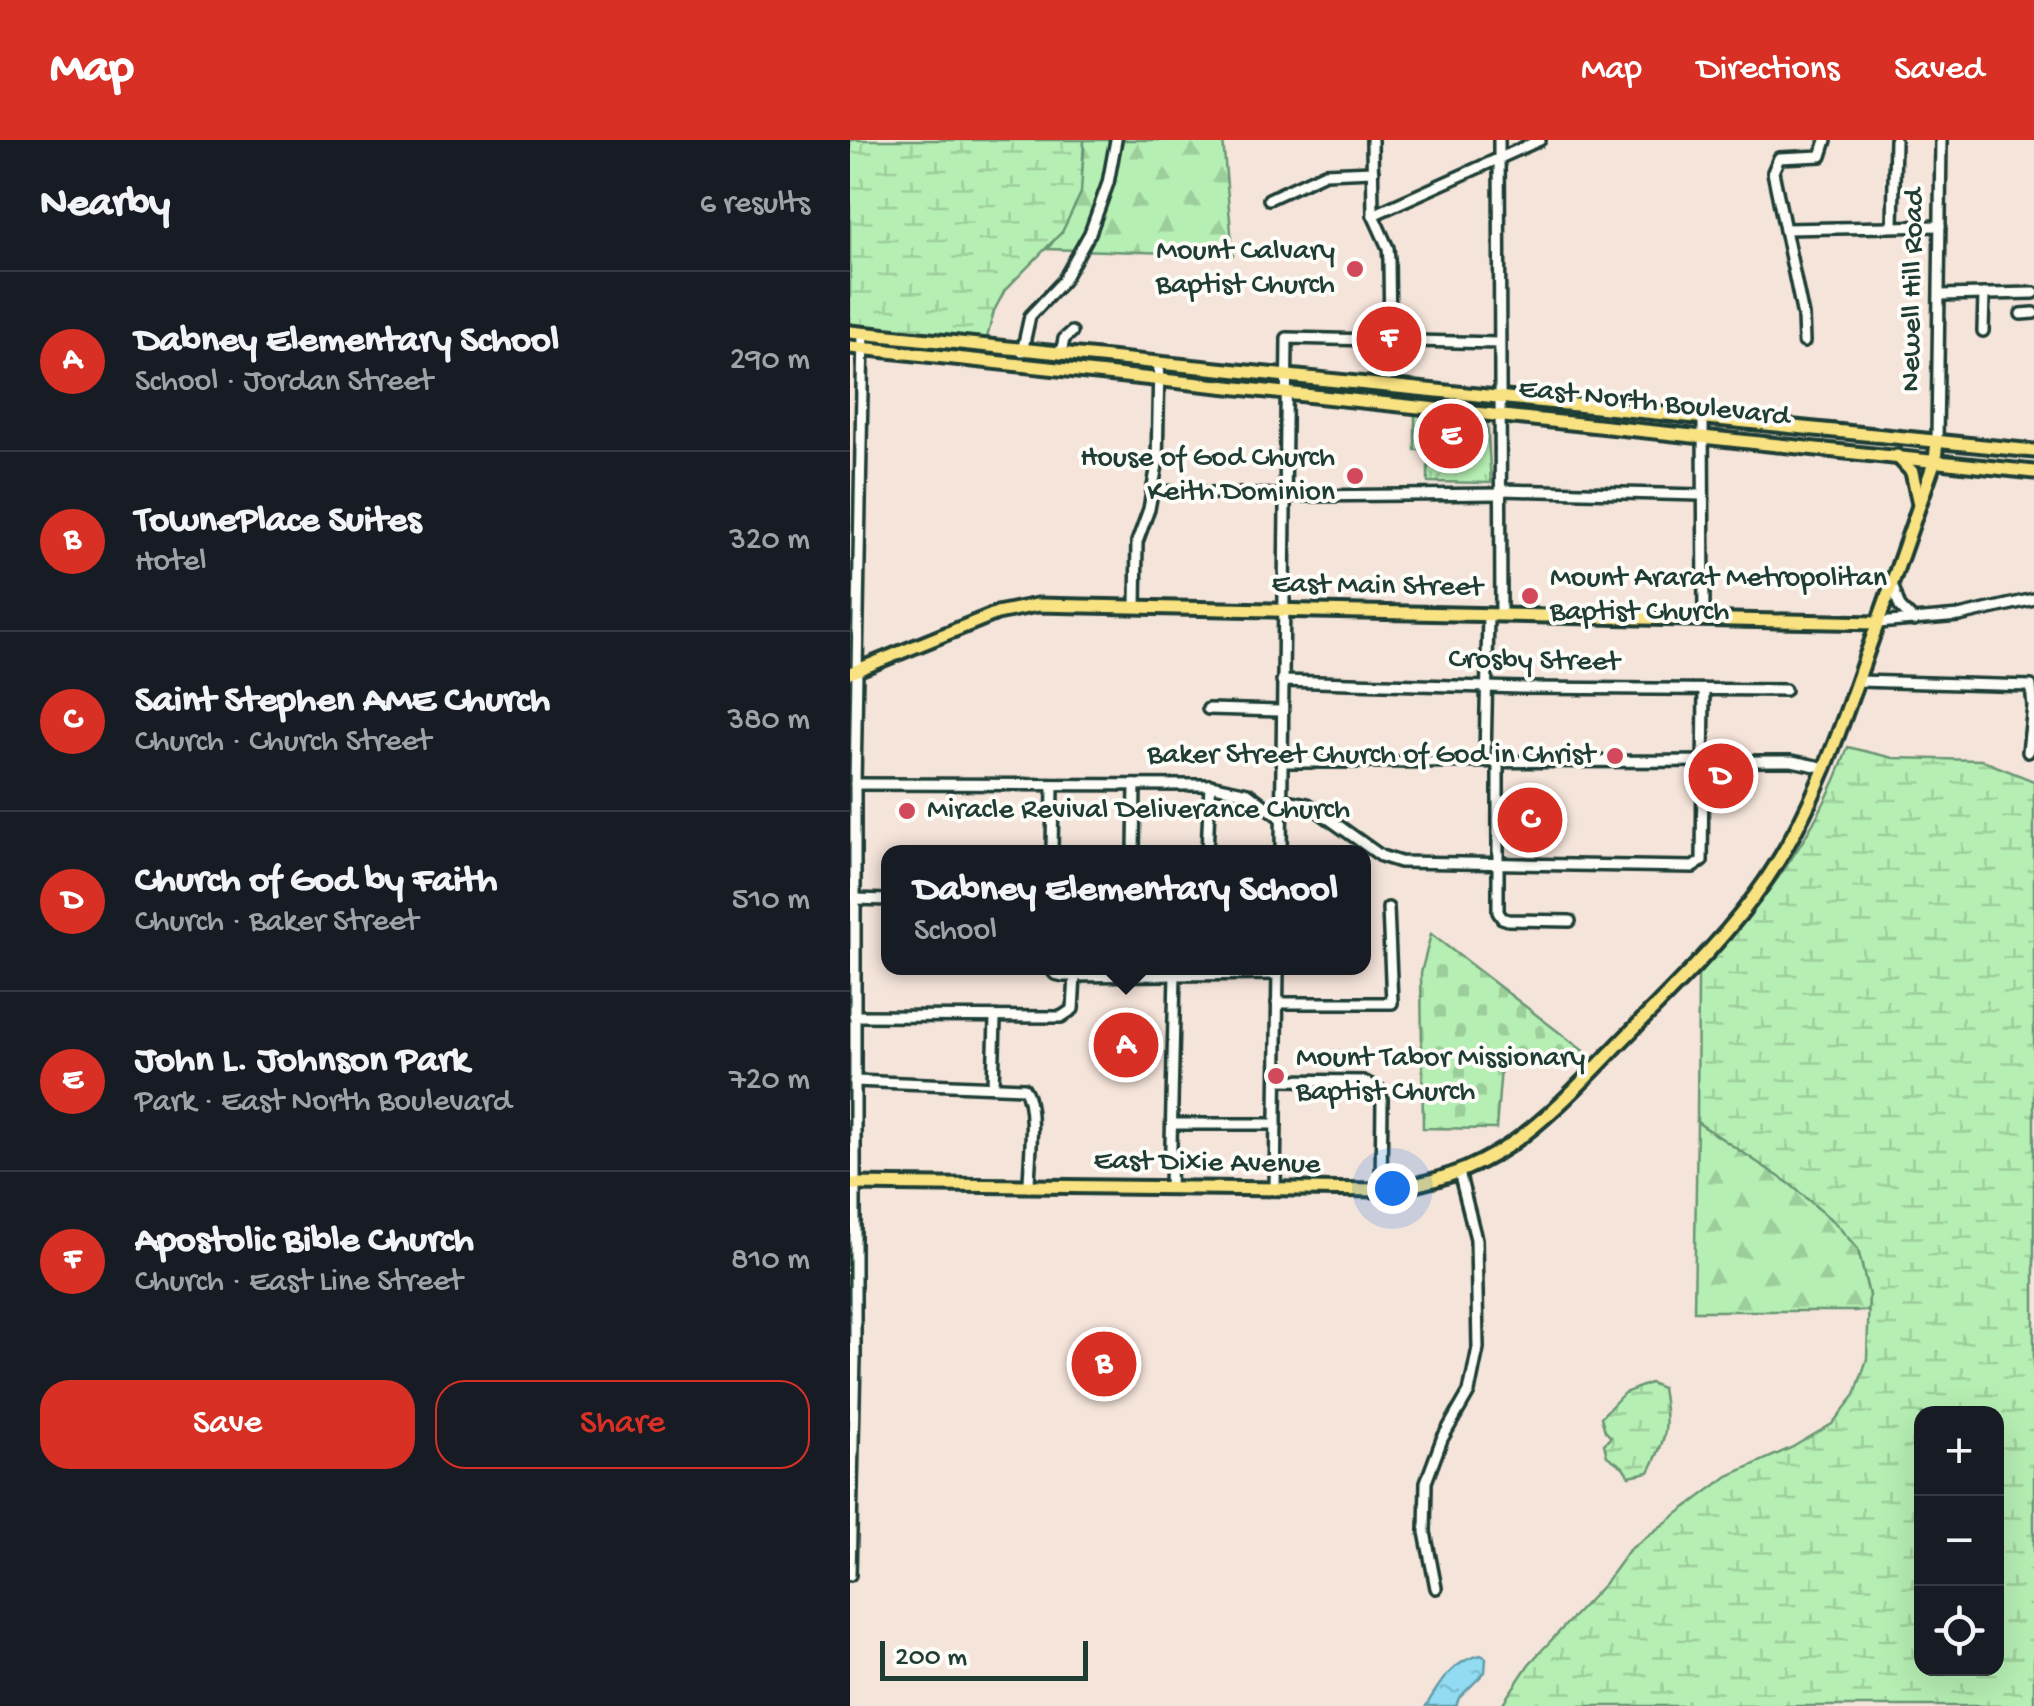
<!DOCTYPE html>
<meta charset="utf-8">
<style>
:root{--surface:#171b24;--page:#242831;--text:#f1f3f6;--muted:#9ea1a6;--line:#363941;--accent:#d93025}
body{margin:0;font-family:"Gochi Hand",sans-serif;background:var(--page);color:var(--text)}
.controls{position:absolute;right:30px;bottom:30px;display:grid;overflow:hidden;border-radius:20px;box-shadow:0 10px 40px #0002}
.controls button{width:90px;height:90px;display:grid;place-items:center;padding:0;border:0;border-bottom:2px solid var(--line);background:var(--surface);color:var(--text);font:50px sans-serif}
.scale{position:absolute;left:30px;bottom:25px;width:208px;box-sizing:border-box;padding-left:10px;border:5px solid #1f3d34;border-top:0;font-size:28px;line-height:35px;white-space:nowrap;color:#1f3d34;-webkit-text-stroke:8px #fdfcf7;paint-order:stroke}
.you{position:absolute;left:542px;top:1048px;width:35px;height:35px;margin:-25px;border:8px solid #fff;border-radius:50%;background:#1a73e8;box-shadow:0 0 0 15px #1a73e833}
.badge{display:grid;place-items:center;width:65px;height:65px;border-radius:50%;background:var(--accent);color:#fff;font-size:32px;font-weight:700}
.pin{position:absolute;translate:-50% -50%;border:5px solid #fff;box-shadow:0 2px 10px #0006}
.popup{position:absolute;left:31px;top:705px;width:490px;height:130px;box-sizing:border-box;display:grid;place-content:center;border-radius:20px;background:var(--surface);filter:drop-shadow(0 2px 8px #0005);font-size:32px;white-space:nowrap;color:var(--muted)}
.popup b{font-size:38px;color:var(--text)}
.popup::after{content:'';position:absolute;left:50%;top:100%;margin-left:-20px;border:20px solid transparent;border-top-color:var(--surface)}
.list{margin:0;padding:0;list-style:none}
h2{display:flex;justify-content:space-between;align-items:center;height:130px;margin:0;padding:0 40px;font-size:42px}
h2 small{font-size:32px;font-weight:400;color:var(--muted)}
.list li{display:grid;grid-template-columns:65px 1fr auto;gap:30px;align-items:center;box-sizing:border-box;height:180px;padding:0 40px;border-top:2px solid var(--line)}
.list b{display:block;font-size:38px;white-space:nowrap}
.list p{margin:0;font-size:32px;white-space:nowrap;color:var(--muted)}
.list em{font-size:32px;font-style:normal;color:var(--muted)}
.actions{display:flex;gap:20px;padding:30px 40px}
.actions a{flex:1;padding:22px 0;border:2px solid var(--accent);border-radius:30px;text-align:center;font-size:35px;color:var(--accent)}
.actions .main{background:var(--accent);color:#fff}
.icon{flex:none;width:55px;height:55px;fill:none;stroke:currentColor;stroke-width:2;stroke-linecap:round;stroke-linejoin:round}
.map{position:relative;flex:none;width:1184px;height:1566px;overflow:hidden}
header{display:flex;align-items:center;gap:60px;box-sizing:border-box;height:140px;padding:0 50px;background:var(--accent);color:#fff}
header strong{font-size:48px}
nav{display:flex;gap:55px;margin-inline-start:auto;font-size:35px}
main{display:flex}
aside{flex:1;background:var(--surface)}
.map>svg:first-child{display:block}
.forest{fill:url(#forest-firs);stroke:#6a9674;stroke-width:2.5}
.wetland{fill:url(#wetland-marsh);stroke:#6a9674;stroke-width:2.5;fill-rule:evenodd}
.cemetery{fill:url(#cemetery-stones);stroke:#6a9674;stroke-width:2.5}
.park{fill:url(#park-tufts);stroke:#6a9674;stroke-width:2.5}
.water{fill:url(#water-ripples);stroke:#639ca7;stroke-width:2.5}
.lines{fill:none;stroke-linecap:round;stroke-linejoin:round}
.minor-casing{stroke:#1f3d34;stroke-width:16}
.major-casing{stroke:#1f3d34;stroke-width:19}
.minor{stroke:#fdfcf7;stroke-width:9}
.major{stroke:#f8e281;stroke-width:11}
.poi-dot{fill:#d1495b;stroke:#fdfcf7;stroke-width:4}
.labels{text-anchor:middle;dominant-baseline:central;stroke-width:8;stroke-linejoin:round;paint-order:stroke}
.poi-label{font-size:30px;fill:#1f3d34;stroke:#fdfcf7;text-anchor:end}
.street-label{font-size:30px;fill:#1f3d34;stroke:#fdfcf7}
</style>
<header>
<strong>Map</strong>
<nav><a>Map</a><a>Directions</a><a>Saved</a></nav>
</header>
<main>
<aside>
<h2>Nearby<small>6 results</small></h2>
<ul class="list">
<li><span class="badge">A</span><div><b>Dabney Elementary School</b><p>School · Jordan Street</p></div><em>290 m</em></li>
<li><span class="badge">B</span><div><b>TownePlace Suites</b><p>Hotel</p></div><em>320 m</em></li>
<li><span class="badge">C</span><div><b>Saint Stephen AME Church</b><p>Church · Church Street</p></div><em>380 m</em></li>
<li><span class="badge">D</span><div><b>Church of God by Faith</b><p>Church · Baker Street</p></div><em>510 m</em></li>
<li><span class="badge">E</span><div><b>John L. Johnson Park</b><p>Park · East North Boulevard</p></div><em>720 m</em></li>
<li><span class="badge">F</span><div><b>Apostolic Bible Church</b><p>Church · East Line Street</p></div><em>810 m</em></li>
</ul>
<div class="actions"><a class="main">Save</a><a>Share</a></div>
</aside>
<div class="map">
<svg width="1184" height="1566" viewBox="0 0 1184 1566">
<defs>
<pattern id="forest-firs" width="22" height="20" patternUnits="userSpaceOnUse" patternTransform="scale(2.5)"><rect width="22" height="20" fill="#b6efb3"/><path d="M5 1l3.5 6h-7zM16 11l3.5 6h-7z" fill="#9cce9b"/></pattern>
<pattern id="wetland-marsh" width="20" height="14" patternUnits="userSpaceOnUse" patternTransform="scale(2.5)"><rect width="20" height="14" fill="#b6efb3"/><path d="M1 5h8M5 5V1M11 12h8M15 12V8" fill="none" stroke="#9cce9b"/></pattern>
<pattern id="cemetery-stones" width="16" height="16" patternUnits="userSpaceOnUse" patternTransform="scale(2.5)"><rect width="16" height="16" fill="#b6efb3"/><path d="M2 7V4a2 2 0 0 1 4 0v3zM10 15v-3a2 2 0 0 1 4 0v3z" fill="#9cce9b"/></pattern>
<pattern id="park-tufts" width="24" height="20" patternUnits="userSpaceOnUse" patternTransform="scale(2.5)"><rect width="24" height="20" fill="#b6efb3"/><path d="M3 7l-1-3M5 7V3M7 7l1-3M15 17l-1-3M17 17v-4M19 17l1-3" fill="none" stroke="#9cce9b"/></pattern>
<pattern id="water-ripples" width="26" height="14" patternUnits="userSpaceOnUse" patternTransform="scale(2.5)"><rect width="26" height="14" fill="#91dcf3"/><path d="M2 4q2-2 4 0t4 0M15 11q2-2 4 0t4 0" fill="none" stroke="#7dbed1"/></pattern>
</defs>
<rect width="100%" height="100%" fill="#f5e4da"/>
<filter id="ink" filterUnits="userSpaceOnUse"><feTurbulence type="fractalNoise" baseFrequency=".01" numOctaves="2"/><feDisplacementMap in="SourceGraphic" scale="20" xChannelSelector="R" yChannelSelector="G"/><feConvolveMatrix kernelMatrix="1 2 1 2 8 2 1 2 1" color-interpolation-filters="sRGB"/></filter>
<g filter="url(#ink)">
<!-- forest -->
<g class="forest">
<path d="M234 0H373L383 115 197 109C222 82 235 36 234 0Z"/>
<polygon points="847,982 940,1043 985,1083 1008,1109 1019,1155 1019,1171 844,1171"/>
</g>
<!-- wetland -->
<g class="wetland">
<polygon points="0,0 234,0 231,53 212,92 155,150 144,171 137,198 0,184"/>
<path d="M998 607 1043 618 1131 620 1184 641V1566H651L679 1524 755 1443 779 1410 878 1336 941 1308 982 1284 1005 1255 1017 1219 1019 1155 1008 1109 985 1083 940 1044 847 982 848 836C910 766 967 696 998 607ZM1072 1274H1146V1528H1072Z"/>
<path d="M800 1243 812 1248C819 1289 817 1296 799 1332L779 1336 773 1327 757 1316 754 1304 761 1297 755 1291 751 1277 774 1253Z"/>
</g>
<!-- cemetery -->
<polygon class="cemetery" points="581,794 740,916 652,916 646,989 573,988 571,833"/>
<!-- park -->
<polygon class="park" points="565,274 637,281 641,343 578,342 578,310 565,310"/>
<!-- water -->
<path class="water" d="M631 1515 636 1518 635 1532 609 1558 606 1566H576C589 1544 603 1520 631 1515Z"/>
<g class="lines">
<!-- minor casing -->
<g class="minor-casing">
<g id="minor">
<polyline points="522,0 523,75 538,108 539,120 540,198"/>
<polyline points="649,0 651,475"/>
<polyline points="419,59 475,33 523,31"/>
<polyline points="523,75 690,0"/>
<polyline points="1043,85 1045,0"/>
<polyline points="935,89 1090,86"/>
<polyline points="1090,155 1184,153"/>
<polyline points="1171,174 1184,173"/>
<polyline points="1133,191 1134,154"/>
<polyline points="954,202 953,176 923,32 929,18 971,16 976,0"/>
<polyline points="172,212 180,176 213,141 240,93 258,43 266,0"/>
<polyline points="211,213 214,199 222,192"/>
<polyline points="853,278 854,479"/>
<polyline points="1087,301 1091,0"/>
<polyline points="651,350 851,355"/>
<polyline points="303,351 454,356 651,354"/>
<polyline points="1042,444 1050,467 1064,481"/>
<polyline points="286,467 287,402 299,369 307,325 309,223"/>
<polyline points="1028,483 1109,476 1184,459"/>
<polyline points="432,541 671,548 935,550"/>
<polyline points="1008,541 1181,546 1183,566 1178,612"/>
<polyline points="358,569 431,571"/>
<polyline points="635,619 638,475"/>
<polyline points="648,619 648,772 652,778 658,780 720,781"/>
<polyline points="431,622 942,621 976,628"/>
<polyline points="5,644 360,645 398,653 431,678"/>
<polyline points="431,659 458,664 531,716 550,722 843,727 852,721 854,550"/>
<polyline points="202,712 203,646"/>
<polyline points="284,712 285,645"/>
<polyline points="357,712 360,645"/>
<polyline points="431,712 437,198 649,203"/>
<polyline points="5,759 39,760"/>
<polyline points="200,828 205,834 214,836 428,834"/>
<polyline points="427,863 542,863 538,768"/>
<polyline points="4,876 211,877 223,869 225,836"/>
<polyline points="427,940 513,941 529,949 532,959 531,1050"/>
<path d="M4 941 174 948C187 968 179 1021 179 1047"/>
<polyline points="143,946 145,879"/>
<polyline points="322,984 426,984"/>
<polyline points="320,1048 325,834"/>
<polyline points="425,1050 428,828"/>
<polyline points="0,1435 5,1216 5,644 13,193"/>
<polyline points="586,1448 575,1392 576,1342 592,1299 619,1252 628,1208 626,1099 609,1032"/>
</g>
</g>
<!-- major casing -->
<g class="major-casing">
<g id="major">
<polyline points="0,192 1184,311"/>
<polyline points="0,207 1184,332"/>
<polyline points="1047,316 1062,332 1069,364"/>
<polyline points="0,533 147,473 187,465 1028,483"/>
<path d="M0 1044 531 1050C641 1039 692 984 764 909 816 855 873 803 916 740 963 670 990 592 1017 513 1040 449 1063 384 1085 320L1087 301"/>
</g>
</g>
<!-- minor -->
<use href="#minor" class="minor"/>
<!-- major -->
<use href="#major" class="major"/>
</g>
</g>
<!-- markers -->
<g class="poi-dot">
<circle cx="505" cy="129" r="10"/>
<circle cx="505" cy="336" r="10"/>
<circle cx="680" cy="456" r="10"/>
<circle cx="765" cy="616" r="10"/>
<circle cx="57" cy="671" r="10"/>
<circle cx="426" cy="936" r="10"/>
</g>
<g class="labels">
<!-- poi labels -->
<g class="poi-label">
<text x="485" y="112">Mount Calvary<tspan x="485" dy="34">Baptist Church</tspan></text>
<text x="485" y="319">House of God Church<tspan x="485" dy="34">Keith Dominion</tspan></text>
<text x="700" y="439" text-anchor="start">Mount Ararat Metropolitan<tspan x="700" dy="34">Baptist Church</tspan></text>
<text x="745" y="616">Baker Street Church of God in Christ</text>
<text x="77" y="671" text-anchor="start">Miracle Revival Deliverance Church</text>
<text x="446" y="919" text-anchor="start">Mount Tabor Missionary<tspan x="446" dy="34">Baptist Church</tspan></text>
</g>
<!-- street labels -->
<g class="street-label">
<text transform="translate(1064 150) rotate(-89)">Newell Hill Road</text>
<text transform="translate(804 264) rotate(6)">East North Boulevard</text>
<text transform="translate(527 447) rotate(1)">East Main Street</text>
<text transform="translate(684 522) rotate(1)">Crosby Street</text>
<text transform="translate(357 1024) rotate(1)">East Dixie Avenue</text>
</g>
</g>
</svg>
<div class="controls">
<button>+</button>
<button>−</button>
<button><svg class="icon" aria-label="locate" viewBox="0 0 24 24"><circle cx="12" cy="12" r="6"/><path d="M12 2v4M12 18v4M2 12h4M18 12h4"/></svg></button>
</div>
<div class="scale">200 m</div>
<div class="you"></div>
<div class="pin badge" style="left:276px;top:905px">A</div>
<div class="popup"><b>Dabney Elementary School</b>School</div>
<div class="pin badge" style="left:254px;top:1224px">B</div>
<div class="pin badge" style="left:680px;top:680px">C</div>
<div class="pin badge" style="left:871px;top:636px">D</div>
<div class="pin badge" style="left:601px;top:296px">E</div>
<div class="pin badge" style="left:539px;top:199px">F</div>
</div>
</main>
